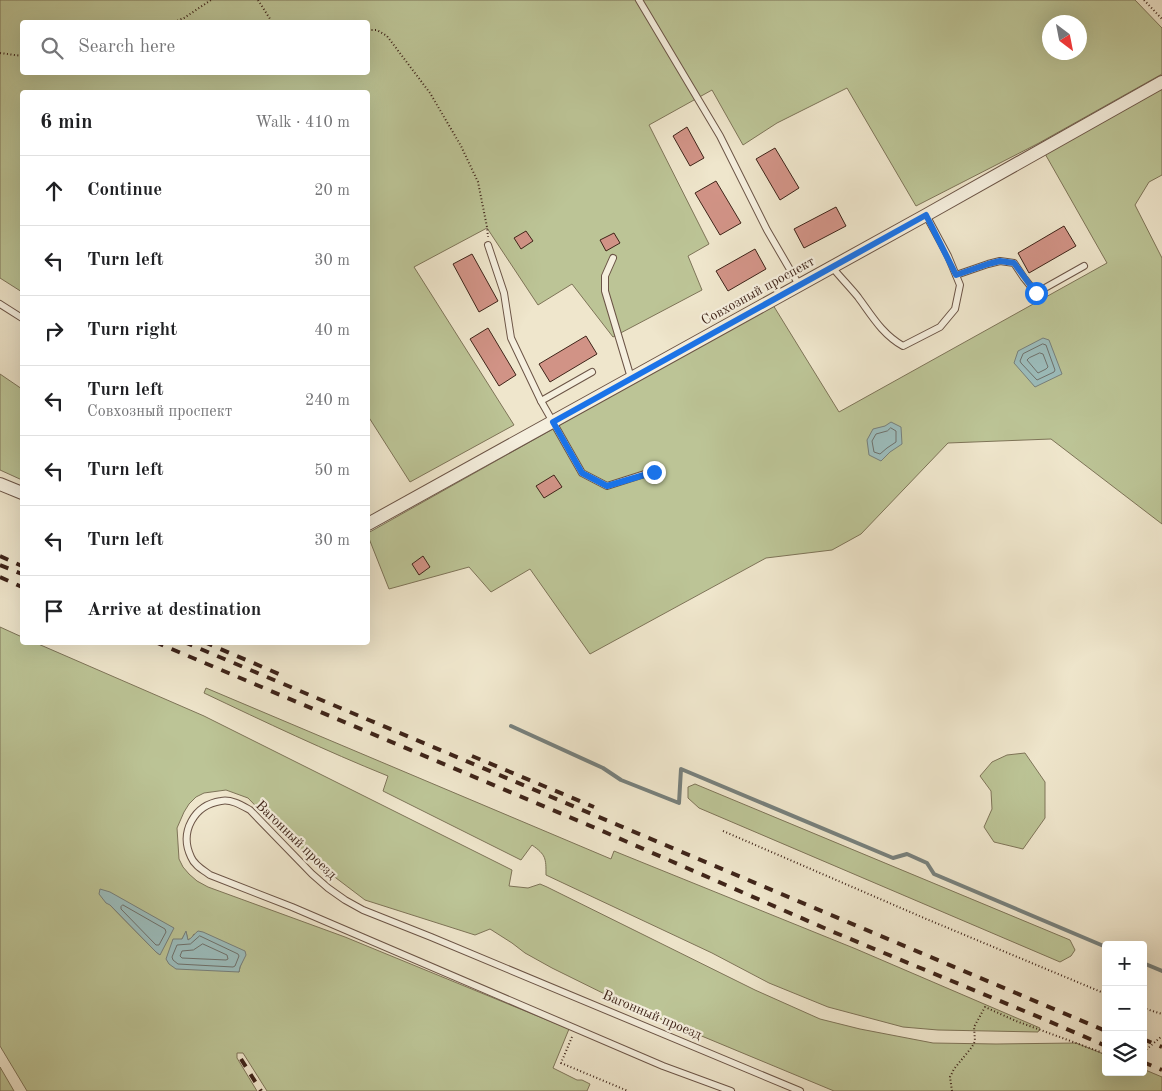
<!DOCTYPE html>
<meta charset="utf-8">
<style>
:root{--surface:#fff;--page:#f2f2f2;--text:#202124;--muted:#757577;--line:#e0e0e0}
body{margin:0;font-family:"Old Standard TT",serif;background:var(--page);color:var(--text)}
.controls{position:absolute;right:15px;bottom:15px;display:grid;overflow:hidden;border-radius:5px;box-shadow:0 5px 20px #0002}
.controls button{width:45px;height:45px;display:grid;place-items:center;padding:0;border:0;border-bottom:1px solid var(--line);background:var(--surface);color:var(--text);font:25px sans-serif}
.compass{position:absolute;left:1042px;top:15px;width:45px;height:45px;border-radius:50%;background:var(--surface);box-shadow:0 5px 20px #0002;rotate:148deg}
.stop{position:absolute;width:15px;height:15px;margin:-11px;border:4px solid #1a73e8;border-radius:50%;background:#fff}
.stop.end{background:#1a73e8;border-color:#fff;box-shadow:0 1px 5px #0008}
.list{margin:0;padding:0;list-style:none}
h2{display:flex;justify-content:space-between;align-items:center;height:65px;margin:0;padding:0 20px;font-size:21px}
h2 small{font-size:16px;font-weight:400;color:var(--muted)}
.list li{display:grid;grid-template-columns:32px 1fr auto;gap:15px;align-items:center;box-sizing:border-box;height:70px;padding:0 20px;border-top:1px solid var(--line)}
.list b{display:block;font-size:19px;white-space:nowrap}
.list p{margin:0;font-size:16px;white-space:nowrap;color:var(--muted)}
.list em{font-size:16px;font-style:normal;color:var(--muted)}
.icon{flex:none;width:28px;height:28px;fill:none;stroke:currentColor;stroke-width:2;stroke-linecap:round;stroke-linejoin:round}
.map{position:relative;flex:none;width:1162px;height:1091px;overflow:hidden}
.search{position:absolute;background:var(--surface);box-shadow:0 5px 20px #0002;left:20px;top:20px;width:350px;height:55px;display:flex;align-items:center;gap:12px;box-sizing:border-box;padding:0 18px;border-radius:5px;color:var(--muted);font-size:19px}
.panel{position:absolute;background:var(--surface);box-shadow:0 5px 20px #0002;left:20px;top:90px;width:350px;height:555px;border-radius:5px}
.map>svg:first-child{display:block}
.green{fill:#bcc496;stroke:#7e7458;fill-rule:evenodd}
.water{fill:#9cbebe;stroke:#77807c}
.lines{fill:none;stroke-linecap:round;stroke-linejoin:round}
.shore{stroke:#6e716c;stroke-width:1}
.stream{stroke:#77807c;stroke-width:4}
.building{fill:#d19386;stroke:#3f2419}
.service-casing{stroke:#6b5446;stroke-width:8}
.minor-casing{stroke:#6b5446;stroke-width:14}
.path{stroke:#3f2419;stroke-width:2;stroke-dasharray:1 2.5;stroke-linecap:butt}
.service{stroke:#f5efde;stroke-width:6}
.minor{stroke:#f5efde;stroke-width:12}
.rail{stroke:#3f2419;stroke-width:4;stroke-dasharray:9 9;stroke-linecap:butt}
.route{stroke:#1a73e8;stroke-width:6}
.labels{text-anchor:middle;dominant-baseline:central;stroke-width:4.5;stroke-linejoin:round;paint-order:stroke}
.street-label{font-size:14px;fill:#3f2419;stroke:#f5efde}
</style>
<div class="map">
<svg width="1162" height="1091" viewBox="0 0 1162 1091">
<rect width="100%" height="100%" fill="#efe6cc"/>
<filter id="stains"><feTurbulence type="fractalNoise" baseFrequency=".004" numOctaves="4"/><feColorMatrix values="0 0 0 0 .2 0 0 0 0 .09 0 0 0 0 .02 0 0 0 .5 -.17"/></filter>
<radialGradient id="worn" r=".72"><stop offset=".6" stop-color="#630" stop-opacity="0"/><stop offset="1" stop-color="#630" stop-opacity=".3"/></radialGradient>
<!-- green -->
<g class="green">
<path d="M0 0H1135L1162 28V74L1039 143 916 206 847 88 777 123 743 145 712 90 649 125 709 244 688 256 702 290 613 337 572 284 538 305 487 228 414 267 514 425 410 482 368 416V92H22V292L0 278ZM22 22H368V72H22ZM1050 22H1080V52H1050Z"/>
<polygon points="1162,86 1162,175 1149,182 1135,205 1162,258 1162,524 1051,439 948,443 861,534 832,550 766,558 590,654 530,569 491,592 469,567 389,589 368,536 368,533 773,305 839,412 1107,263 1044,152"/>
<polygon points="0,374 22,389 22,480 0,470"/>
<path d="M0 627 22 637V642L36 643 204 716 512 870 509 886 528 888 540 884 547 887 755 990 820 1019 860 1029 933 1043 996 1044 1076 1043 1106 1055V1072H1143V1069L1162 1077V1091H834L627 1005 552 968 525 953 512 943 490 929 475 935 365 900 315 862 273 824 248 798 226 790 204 793 196 797 189 804 184 812 177 828 179 859 183 867 189 874 197 881 208 887 345 937 569 1029 553 1068 577 1080H582L590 1084 587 1091H267L243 1053H237V1058L257 1091H27L0 1046ZM110 905 173 928 159 954 156 952ZM186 932 188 940 192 938 194 934 243 959 240 967 239 972 182 939Z"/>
<path d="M206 688 611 859 614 851 856 949 1040 1028 1038 1032 938 1030 903 1027 828 1007 769 983 712 953 546 875C546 858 546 855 532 845L521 860 383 791 388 776C326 751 265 722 204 693Z"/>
<polygon points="1025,753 1045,782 1045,818 1023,849 994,842 984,827 992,809 991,791 980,776 992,762 1007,755"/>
<polygon points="695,784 1070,940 1075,950 1071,956 1060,962 699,808 688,798 688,787"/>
<polygon points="0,1067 14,1091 0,1091"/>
</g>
<!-- water -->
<g class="water">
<polygon points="1043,338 1049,340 1062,374 1035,387 1014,363 1018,351"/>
<polygon points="891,422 901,427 902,444 890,452 881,461 869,455 867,440 873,429 885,426"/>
<polygon points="100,889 110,892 174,928 160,955 156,952 110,905 106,903 99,894"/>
<path d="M186 931 188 940C192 938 194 934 198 931L203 932 245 951 246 955 240 967 239 972 176 969 169 964 166 959 173 939H182Z"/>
</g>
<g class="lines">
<!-- shore -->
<g class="shore">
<polygon points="1043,344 1046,345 1055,370 1054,372 1037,380 1021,363 1020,361 1023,354"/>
<polygon points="1040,353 1043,354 1048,367 1046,369 1038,373 1027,360 1029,358"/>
<polygon points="891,428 896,431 896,442 887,448 880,454 874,452 872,441 876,434 887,431"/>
<polygon points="123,905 165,929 166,932 159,945 156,945 121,909 121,907"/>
<polygon points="200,936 238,954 239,956 235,966 233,967 178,964 173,960 172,957 177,945 190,944"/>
<polygon points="203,944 227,955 228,959 226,960 182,958 180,956 182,951 193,950"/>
</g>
<!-- stream -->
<g class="stream">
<polyline points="511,726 603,768 621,780 679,803 681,769 893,858 907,854 927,863 934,874 1106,947"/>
<polyline points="1143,963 1162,971"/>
</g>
</g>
<!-- building -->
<g class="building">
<polygon points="687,127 704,158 690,166 673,136"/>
<polygon points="775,148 799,188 780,200 756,159"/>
<polygon points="716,181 741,223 720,235 695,193"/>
<polygon points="836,207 846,226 804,248 794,229"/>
<polygon points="1064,226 1076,246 1029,273 1018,253"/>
<polygon points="526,231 533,241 521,249 514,238"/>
<polygon points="614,233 620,243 606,251 600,240"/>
<polygon points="755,249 766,269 728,291 716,271"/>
<polygon points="472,254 498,301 479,312 453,264"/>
<polygon points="488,328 516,375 499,386 470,339"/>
<polygon points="586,336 597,354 550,382 539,364"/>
<polygon points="554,475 562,487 544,498 536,486"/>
<polygon points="423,556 430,567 419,575 412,564"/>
</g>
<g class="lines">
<!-- service casing -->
<g class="service-casing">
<g id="service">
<polyline points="639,0 720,136 767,230 799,285"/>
<polyline points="488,245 504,293 511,338 541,401 582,473 607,486 654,471"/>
<polyline points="613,258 605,276 605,291 631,378"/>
<path d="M832 267C840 277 850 287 858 297 872 316 882 334 903 346L940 327 955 309 960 285 948 256 926 215"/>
<polyline points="956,275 988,264 1000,261 1014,263 1024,278 1036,293 1084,266"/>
<polyline points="0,304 22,318"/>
<polyline points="541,401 592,372"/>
<path d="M731 1091 663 1066 292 907 210 875C203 870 194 865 191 857 179 832 194 805 221 801 231 799 241 805 250 810L312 874 328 888 345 900 363 910 431 937 800 1091"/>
</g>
</g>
<!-- minor casing -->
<g class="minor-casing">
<g id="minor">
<polyline points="0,484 22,493"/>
<polyline points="368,524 926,215 1162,82"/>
</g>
</g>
<!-- path -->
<g class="path">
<polyline points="258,0 272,22"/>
<polyline points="1144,0 1162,19"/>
<polyline points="174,22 184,18 211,0"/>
<polyline points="368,30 377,30 387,36 430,93 461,146 478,182 487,227 488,237"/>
<polyline points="0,53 22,56"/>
<polyline points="723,831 924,918 1106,994"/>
<polyline points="1143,1008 1162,1014"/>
<polyline points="572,1037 561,1063 628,1091"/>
<polyline points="1143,1051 1147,1049 1162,1036"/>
<polyline points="952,1091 950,1077 954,1069 972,1047 975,1041 974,1027 985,1007 1016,1021 1106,1054"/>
</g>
<!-- service -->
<use href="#service" class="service"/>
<!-- minor -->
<use href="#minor" class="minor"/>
<!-- rail -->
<g class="rail">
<polyline points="0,556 22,566"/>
<polyline points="0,565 22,574"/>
<polyline points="0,577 22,587"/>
<polyline points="155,642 600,830 831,931 1046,1020 1106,1046"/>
<polyline points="184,642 1106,1031"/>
<polyline points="204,642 286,677"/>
<polyline points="472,756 594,807"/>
<polyline points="1143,1039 1162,1047"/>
<polyline points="241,1059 261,1091"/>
<polyline points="1143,1062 1162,1070"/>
</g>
</g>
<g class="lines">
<!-- route -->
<polyline class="route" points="654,472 607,486 582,473 553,422 926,215 956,275 988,264 1000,261 1014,263 1036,293"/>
</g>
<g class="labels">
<!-- street labels -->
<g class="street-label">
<text transform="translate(758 291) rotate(-29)">Совхозный проспект</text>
<text transform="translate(296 840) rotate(44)">Вагонный проезд</text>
<text transform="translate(652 1015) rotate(23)">Вагонный проезд</text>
</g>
</g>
<rect width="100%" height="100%" filter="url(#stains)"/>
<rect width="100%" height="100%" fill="url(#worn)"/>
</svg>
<div class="controls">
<button>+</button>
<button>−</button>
<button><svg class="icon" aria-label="layers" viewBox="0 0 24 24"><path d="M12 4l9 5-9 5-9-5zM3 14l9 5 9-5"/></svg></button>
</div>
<svg class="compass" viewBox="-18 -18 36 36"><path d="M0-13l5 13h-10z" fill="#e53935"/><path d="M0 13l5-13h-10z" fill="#757577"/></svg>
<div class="stop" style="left:1036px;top:293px"></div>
<div class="stop end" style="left:654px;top:472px"></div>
<div class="search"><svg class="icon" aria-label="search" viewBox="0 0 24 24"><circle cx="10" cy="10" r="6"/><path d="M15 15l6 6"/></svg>Search here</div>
<section class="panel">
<h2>6 min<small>Walk · 410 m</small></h2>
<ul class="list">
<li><svg class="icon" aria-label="ahead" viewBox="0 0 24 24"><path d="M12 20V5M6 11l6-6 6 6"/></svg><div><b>Continue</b></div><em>20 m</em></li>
<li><svg class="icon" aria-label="left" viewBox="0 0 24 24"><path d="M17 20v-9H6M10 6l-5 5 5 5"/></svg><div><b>Turn left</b></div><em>30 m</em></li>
<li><svg class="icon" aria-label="right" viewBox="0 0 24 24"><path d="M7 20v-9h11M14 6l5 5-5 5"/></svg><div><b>Turn right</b></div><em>40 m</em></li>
<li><svg class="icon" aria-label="left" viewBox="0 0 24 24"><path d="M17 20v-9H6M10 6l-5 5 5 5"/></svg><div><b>Turn left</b><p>Совхозный проспект</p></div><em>240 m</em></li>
<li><svg class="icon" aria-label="left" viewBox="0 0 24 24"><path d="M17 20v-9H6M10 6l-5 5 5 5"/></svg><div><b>Turn left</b></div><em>50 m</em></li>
<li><svg class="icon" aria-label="left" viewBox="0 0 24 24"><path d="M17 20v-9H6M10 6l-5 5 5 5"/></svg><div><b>Turn left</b></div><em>30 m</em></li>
<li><svg class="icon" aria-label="arrive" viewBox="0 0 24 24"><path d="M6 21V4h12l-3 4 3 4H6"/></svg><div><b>Arrive at destination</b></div></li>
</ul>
</section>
</div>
